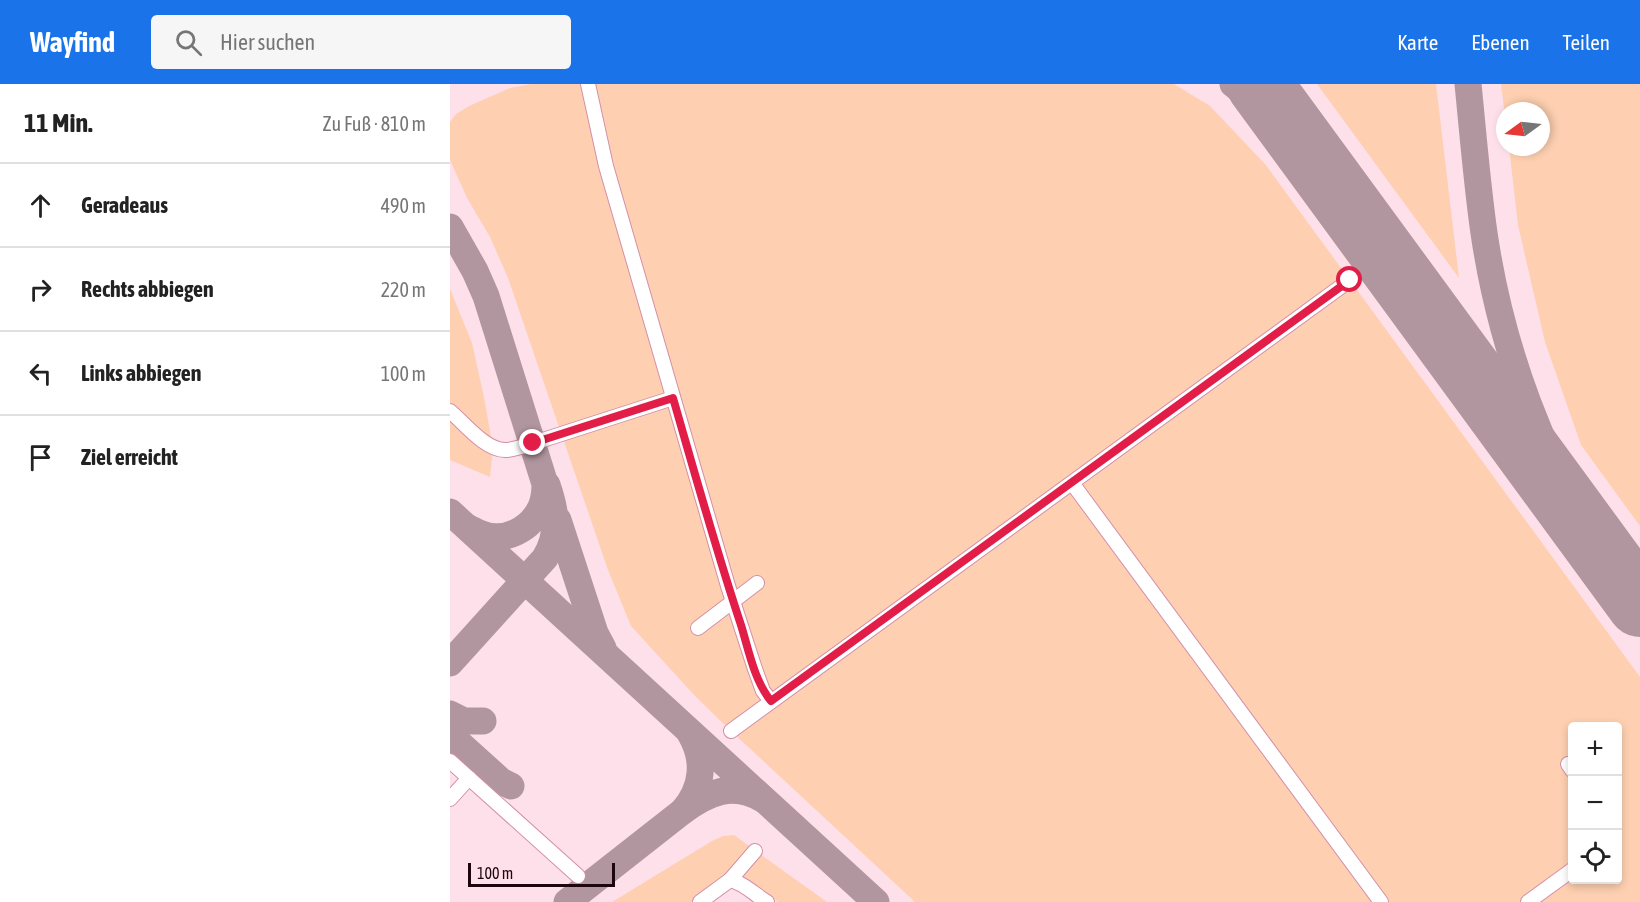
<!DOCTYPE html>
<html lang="de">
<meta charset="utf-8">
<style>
:root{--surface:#fff;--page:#f6f6f6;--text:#222;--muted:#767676;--line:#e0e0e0;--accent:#1a73e8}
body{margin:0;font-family:"Asap Condensed",sans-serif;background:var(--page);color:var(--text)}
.controls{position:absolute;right:18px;bottom:18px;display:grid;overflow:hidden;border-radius:6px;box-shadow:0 3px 9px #0003}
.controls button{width:54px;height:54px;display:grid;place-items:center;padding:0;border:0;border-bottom:2px solid var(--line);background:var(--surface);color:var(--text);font:30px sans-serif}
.compass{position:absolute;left:1046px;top:18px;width:54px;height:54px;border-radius:50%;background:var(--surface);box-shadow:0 3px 9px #0003;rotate:255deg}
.scale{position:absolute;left:18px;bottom:15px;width:147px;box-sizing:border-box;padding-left:6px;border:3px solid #1d060f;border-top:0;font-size:16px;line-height:21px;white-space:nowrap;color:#1d060f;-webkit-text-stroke:4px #fee0ea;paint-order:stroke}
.stop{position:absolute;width:18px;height:18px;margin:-14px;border:4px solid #e11d48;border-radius:50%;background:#fff}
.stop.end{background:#e11d48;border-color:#fff;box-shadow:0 2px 6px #0008}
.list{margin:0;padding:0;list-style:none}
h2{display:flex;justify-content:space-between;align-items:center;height:78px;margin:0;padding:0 24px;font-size:26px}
h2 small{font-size:20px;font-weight:400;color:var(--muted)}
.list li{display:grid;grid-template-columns:39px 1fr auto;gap:18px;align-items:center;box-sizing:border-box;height:84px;padding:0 24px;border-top:2px solid var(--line)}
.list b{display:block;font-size:22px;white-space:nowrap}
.list em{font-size:20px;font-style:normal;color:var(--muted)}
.icon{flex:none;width:33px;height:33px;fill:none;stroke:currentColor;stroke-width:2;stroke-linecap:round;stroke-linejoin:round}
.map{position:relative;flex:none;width:1190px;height:818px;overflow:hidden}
header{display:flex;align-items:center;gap:36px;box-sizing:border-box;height:84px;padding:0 30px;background:var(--accent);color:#fff}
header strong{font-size:28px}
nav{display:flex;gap:33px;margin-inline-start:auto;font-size:21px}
.search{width:420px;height:54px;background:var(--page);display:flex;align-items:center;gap:15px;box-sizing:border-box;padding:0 21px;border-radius:6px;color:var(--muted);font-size:22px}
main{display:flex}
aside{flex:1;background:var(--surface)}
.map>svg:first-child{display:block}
.green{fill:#fed0b1;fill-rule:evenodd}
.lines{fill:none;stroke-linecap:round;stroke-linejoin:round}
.taxiway{stroke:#b1969f;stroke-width:27}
.runway{stroke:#b1969f;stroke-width:66}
.minor-casing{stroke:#d48fa8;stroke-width:16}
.minor{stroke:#fff;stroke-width:14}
.route{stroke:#e11d48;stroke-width:8}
</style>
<header>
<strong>Wayfind</strong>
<div class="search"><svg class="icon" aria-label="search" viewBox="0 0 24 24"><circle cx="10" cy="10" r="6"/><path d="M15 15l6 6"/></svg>Hier suchen</div>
<nav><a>Karte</a><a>Ebenen</a><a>Teilen</a></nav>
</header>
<main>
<aside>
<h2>11 Min.<small>Zu Fuß · 810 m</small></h2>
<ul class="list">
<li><svg class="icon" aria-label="ahead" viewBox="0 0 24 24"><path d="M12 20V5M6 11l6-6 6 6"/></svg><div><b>Geradeaus</b></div><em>490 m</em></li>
<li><svg class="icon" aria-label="right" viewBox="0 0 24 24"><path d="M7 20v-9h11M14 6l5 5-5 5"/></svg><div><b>Rechts abbiegen</b></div><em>220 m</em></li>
<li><svg class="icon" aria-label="left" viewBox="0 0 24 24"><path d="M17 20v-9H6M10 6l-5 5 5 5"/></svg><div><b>Links abbiegen</b></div><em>100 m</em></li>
<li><svg class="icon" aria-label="arrive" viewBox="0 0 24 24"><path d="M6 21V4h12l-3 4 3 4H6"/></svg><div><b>Ziel erreicht</b></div></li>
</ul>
</aside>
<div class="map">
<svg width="1190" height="818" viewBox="0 0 1190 818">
<rect width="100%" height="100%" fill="#fee0ea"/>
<!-- green -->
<g class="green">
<path d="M81 0H724L760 22 815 80 1190 593V818H465L281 647 246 613 181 542 158 486 58 194 40 153 17 114 0 76V38L6 30 19 22 60 4ZM1122 642H1168V796H1122Z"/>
<polygon points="867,0 986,0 1009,194"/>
<polygon points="1051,0 1190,0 1190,442 1131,361 1095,258 1068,141 1059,63 1091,63 1091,27 1055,27 1055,32"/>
<polygon points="0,205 22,259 34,313 43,364 40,393 0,376"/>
<polygon points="284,751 302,764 270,797 243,818 162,818 262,757 273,752"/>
<polygon points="310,770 377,818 328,818 291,792"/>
</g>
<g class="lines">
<!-- taxiway -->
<g class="taxiway">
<polyline points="783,0 818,28 862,72"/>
<path d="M1018 0C1023 50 1027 100 1034 149 1051 265 1093 377 1157 475"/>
<path d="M0 143 25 187 36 212 95 400C95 408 94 416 91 423 81 445 55 459 32 450 27 449 23 446 19 444"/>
<polyline points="0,428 426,818"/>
<polyline points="108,436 145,549 153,564"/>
<path d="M0 579 95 474C110 449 106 427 97 401"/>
<polyline points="0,630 14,637 33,637"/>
<path d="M240 649C256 676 253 704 233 727 257 709 284 697 312 715"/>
<polyline points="0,651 51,697 61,702"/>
<polyline points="117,818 233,727"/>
</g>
<!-- runway -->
<polyline class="runway" points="809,0 1190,520"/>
<!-- minor casing -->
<g class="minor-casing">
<g id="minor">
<polyline points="138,0 156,82 278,502 305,585 313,607 321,617"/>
<path d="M0 327C14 339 36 367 56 366 61 366 66 364 71 363L223 314"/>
<polyline points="622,399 931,818"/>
<polyline points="248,544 307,499"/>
<polyline points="281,647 900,196"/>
<polyline points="0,677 128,792"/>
<polyline points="1118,680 1122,686"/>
<polyline points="0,715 19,694"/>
<polyline points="280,796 305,767"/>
<path d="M250 818 280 796C294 799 305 811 317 818"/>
<polyline points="1078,818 1122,786"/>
</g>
</g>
<!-- minor -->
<use href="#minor" class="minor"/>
</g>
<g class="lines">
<!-- route -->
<path class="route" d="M83 359 223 314C245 390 266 466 291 541 299 567 304 596 321 617L900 196"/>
</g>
</svg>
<div class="controls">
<button>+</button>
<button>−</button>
<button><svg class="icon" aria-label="locate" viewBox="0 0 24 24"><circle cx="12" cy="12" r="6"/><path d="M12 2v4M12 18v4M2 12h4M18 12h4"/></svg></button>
</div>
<svg class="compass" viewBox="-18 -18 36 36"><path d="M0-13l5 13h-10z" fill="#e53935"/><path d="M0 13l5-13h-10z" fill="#767676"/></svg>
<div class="scale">100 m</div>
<div class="stop" style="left:900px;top:196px"></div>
<div class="stop end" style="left:83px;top:359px"></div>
</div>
</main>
